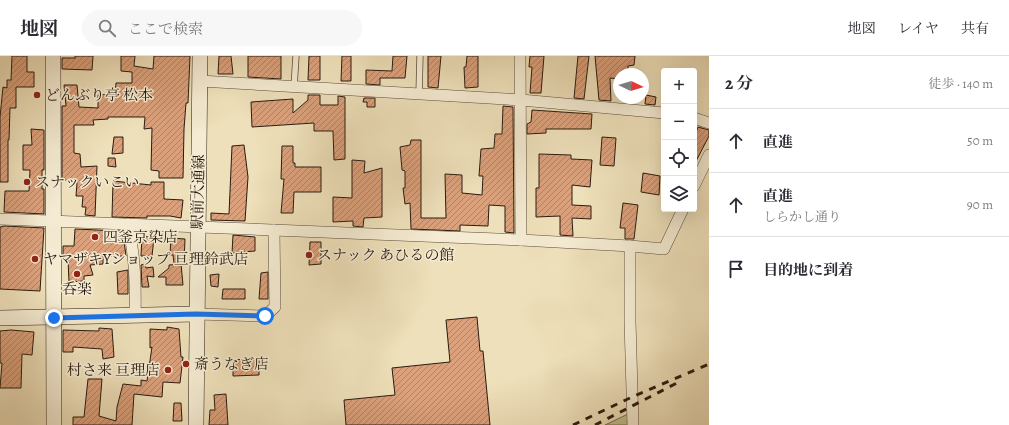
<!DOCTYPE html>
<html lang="ja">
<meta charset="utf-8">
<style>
:root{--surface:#fff;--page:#f7f7f7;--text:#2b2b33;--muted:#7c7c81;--line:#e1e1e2}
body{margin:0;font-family:Alegreya,"Noto Serif JP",serif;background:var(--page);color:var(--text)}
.controls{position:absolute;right:12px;top:12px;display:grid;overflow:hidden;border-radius:4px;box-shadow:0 4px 16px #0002}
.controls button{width:36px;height:36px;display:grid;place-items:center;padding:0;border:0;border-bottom:1px solid var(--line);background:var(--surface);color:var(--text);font:20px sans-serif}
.compass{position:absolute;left:613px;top:12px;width:36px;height:36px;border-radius:50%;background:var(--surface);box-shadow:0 4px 16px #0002;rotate:94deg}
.stop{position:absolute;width:12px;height:12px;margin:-9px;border:3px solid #1a73e8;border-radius:50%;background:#fff}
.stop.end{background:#1a73e8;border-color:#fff;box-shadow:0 1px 4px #0008}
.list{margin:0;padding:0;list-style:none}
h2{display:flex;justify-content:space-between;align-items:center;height:52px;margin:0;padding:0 16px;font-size:17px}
h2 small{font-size:13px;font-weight:400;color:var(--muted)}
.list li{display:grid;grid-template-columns:26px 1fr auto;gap:12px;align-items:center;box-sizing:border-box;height:64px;padding:0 16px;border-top:1px solid var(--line)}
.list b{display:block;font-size:15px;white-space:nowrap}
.list p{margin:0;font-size:13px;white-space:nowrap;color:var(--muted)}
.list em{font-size:13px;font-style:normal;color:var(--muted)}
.icon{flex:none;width:22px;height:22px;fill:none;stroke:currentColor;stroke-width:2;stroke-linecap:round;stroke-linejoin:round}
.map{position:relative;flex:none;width:709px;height:369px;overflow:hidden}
header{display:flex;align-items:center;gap:24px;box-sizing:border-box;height:56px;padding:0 20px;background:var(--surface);border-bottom:1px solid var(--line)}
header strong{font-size:19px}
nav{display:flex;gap:22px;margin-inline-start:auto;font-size:14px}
.search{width:280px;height:36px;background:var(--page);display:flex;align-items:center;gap:10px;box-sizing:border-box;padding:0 14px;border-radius:22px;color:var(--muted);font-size:15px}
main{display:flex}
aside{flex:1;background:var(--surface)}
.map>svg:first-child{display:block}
.park{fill:url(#park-tufts);stroke:#746e4e}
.building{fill:url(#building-hatch);stroke:#2a1b10}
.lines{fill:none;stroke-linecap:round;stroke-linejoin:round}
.lane-casing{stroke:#5b4c3a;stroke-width:7}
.street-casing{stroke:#5b4c3a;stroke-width:12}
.secondary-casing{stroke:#2a1b10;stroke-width:16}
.lane{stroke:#f4ebd2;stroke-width:5.5}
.street{stroke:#f4ebd2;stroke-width:11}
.secondary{stroke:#f4ebd2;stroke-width:15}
.rail{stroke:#2a1b10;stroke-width:3;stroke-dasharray:7 7;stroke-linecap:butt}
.route{stroke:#1a73e8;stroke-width:5}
.poi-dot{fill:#8f2418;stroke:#f4ebd2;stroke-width:1.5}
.labels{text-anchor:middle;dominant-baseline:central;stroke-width:3;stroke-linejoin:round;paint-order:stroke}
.poi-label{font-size:15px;fill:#2a1b10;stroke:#f4ebd2;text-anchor:start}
.street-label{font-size:15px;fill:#2a1b10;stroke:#f4ebd2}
</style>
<header>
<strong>地図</strong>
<div class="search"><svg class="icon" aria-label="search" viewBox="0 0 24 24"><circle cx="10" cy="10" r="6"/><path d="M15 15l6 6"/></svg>ここで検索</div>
<nav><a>地図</a><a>レイヤ</a><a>共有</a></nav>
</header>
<main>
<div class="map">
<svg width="709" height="369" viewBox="0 0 709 369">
<defs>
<pattern id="park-tufts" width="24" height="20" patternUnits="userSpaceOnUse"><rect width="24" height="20" fill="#bec18c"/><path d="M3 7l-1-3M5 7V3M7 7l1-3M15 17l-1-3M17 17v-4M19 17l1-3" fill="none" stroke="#a3a578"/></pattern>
<pattern id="building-hatch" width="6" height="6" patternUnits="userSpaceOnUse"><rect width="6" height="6" fill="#daa17c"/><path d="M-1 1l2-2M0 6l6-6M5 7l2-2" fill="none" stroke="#b18264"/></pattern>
</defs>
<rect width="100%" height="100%" fill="#eee0ba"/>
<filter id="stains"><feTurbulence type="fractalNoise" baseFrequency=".005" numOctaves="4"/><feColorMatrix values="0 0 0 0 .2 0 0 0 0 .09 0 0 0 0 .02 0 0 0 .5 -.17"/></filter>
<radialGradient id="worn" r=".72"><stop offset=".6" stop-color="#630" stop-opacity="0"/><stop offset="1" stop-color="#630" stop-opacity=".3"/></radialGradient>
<!-- park -->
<polygon class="park" points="628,358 628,369 605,369"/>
<!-- building -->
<g class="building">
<polygon points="12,0 27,0 27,16 34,16 34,31 16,31 16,52 10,52 9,84 8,84 8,126 0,126 0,61 3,31 7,32 7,24 11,24"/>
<polygon points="75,0 93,0 92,14 62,13 62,2 75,2"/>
<polygon points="121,0 135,0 134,10 153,13 154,0 190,0 188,47 186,47 184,73 183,122 159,122 159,115 151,114 152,72 144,73 145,61 108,61 108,63 93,64 94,69 74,69 74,97 80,98 81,111 97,110 95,160 85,159 86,151 82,151 83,140 76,140 77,127 75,127 75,124 62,124 62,50 66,50 64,29 77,29 79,51 98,52 98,39 115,38 116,27 132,27 132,16 121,15"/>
<polygon points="219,0 231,0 233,18 218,18"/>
<polygon points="248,0 281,0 281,23 248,21"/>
<polygon points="309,0 320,0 320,24 308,24"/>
<polygon points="342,0 351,0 351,25 341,25"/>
<polygon points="393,0 407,0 405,22 380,22 380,29 366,28 366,14 392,15"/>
<polygon points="428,0 441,0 438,32 428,31"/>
<polygon points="467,0 478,0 478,31 465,32 464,11 466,11"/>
<polygon points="530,0 544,0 541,37 530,37 532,11 529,11"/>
<polygon points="578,0 589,0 584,43 574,42"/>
<polygon points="595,0 635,0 634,9 628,10 628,18 619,18 619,23 610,22 611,45 599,44"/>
<polygon points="308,39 320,39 320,49 338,49 338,40 345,41 345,103 334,104 333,75 314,75 314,67 252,71 251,46 293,43 293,57 308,44"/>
<polygon points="646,39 656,41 655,49 645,48"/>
<polygon points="364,42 375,42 375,51 367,51 367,46 363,46"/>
<polygon points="503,50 513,51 514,177 505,176 505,150 489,149 488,170 460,169 460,175 411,173 410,147 405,148 403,132 405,132 405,115 402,114 400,91 410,89 411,84 421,84 421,162 446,162 445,118 462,119 462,137 482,139 483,120 479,120 481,93 494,92 495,78 502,78"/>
<polygon points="532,54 592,58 591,73 546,73 546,77 527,78 527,68 531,66"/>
<polygon points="698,71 709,74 709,80 694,109 694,81"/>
<polygon points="31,73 44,74 44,114 42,114 42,133 44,133 44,158 4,156 5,135 29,135 30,114 23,114 23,89 32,89"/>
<polygon points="114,81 123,81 123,97 112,98"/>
<polygon points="602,81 616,82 614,110 600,109"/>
<polygon points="244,89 248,121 245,165 211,164 211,157 229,158 232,90"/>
<polygon points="282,90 293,90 293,107 295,107 295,111 321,111 321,136 294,136 293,157 281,157 284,123 281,123"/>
<polygon points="539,98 571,99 571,103 592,104 590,131 572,129 572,149 591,150 591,163 572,162 573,180 560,179 560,160 536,161 536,132 539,132"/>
<polygon points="108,102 115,102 116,111 108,110"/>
<polygon points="352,104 365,105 364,117 382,112 382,161 364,162 363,171 353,170 353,165 333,166 333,141 352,142"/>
<polygon points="643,117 660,120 659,139 641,136"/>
<polygon points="113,125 151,129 151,126 164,126 164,143 183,144 181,162 170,160 147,160 147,162 112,161"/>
<polygon points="623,147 638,149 634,183 625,183 625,172 620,172"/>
<polygon points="4,170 44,172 40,235 0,233 0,171"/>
<polygon points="75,173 120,175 119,185 124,185 126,200 103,200 103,208 90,209 93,219 84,220 84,225 69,226 68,203 63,204 63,190 74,190"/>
<polygon points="233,179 255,181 255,195 232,197"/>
<polygon points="142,180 154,182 152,200 141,200"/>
<polygon points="171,182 185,183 184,207 174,207 173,199 170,199"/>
<polygon points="310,186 321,186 321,208 309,209"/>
<polygon points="145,208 146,212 153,211 154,221 147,220 149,231 142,231 141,209"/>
<polygon points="181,208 183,229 166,229 166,221 158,221 169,212 169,209"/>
<polygon points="128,214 128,238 118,238 117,216"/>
<polygon points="268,216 268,243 259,243 261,217"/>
<polygon points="219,218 218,231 211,230 210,219"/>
<polygon points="223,233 245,233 245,243 222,243"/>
<polygon points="477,261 480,295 483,295 490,369 346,369 344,344 395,339 392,312 450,306 446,264"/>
<polygon points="167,271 179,273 181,301 183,301 180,327 163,326 162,341 134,338 132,369 73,369 73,361 84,361 88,323 102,323 99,360 116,365 117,351 123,328 141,330 141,324 147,325 152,291 150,292 150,273 167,274"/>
<polygon points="99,272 112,273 114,301 103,303 102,293 73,291 73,296 63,296 63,274 99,275"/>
<polygon points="11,274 34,276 32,299 22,298 21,332 0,332 2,307 0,307 0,275"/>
<polygon points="259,302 259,319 233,320 233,304"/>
<polygon points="226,338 228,369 209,369 210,354 215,354 214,339"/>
<polygon points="174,347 181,347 182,365 173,365"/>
</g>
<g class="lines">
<!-- lane casing -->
<g class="lane-casing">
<g id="lane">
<polyline points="294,31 296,0"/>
<polyline points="419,38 420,0"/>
</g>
</g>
<!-- street casing -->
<g class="street-casing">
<g id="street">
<polyline points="520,0 521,184"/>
<polyline points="200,25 521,44 664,57"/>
<polyline points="694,62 709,67"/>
<polyline points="694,130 709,99"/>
<polyline points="0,163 521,184 630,190 664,193 683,153"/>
<path d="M128 168C135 199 136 228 135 259"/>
<polyline points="630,190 630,265 633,369"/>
<polyline points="196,258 265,260 275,251 274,174"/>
</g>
</g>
<!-- secondary casing -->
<g class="secondary-casing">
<g id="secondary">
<polyline points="53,0 54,369"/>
<polyline points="0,262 196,258"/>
<polyline points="196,369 200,0"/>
</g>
</g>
<!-- lane -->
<use href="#lane" class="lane"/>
<!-- street -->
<use href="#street" class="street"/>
<!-- secondary -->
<use href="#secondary" class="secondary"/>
<!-- rail -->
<g class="rail">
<polyline points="573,369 632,341 709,308"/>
<polyline points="595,369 677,327"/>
</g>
</g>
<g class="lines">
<!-- route -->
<polyline class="route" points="54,262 196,258 265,260"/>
</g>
<!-- markers -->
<g class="poi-dot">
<circle cx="37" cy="39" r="4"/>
<circle cx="27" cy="126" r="4"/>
<circle cx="95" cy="181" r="4"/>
<circle cx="309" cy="199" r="4"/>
<circle cx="35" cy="203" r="4"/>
<circle cx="77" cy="218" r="4"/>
<circle cx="186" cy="308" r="4"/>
<circle cx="168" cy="314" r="4"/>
</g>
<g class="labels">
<!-- poi labels -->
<g class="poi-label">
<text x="45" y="39">どんぶり亭 松本</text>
<text x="35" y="126">スナックいこい</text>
<text x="103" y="181">四釜京染店</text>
<text x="317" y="199">スナック あひるの館</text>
<text x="43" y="203">ヤマザキYショップ 亘理鈴武店</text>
<text x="77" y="233" text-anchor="middle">呑楽</text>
<text x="194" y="308">斎うなぎ店</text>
<text x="160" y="314" text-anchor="end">村さ来 亘理店</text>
</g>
<!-- street labels -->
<g class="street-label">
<text transform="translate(198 136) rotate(-89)">駅前大通線</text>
</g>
</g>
<rect width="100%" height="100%" filter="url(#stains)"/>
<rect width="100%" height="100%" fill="url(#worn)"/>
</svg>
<div class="controls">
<button>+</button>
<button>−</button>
<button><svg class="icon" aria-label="locate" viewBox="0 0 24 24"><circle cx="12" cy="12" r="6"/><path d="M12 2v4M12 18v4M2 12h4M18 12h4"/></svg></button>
<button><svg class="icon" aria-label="layers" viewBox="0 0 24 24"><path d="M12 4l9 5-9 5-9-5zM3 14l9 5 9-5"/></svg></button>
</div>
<svg class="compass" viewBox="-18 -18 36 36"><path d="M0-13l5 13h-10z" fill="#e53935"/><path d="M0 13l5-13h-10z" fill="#7c7c81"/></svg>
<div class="stop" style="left:265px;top:260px"></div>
<div class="stop end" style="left:54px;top:262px"></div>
</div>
<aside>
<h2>2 分<small>徒歩 · 140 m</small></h2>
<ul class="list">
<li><svg class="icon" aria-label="ahead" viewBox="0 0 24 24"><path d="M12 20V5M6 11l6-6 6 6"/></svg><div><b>直進</b></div><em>50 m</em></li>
<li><svg class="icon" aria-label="ahead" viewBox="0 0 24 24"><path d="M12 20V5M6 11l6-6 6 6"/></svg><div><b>直進</b><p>しらかし通り</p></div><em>90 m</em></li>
<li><svg class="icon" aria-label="arrive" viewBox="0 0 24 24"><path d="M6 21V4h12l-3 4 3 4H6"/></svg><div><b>目的地に到着</b></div></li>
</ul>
</aside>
</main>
